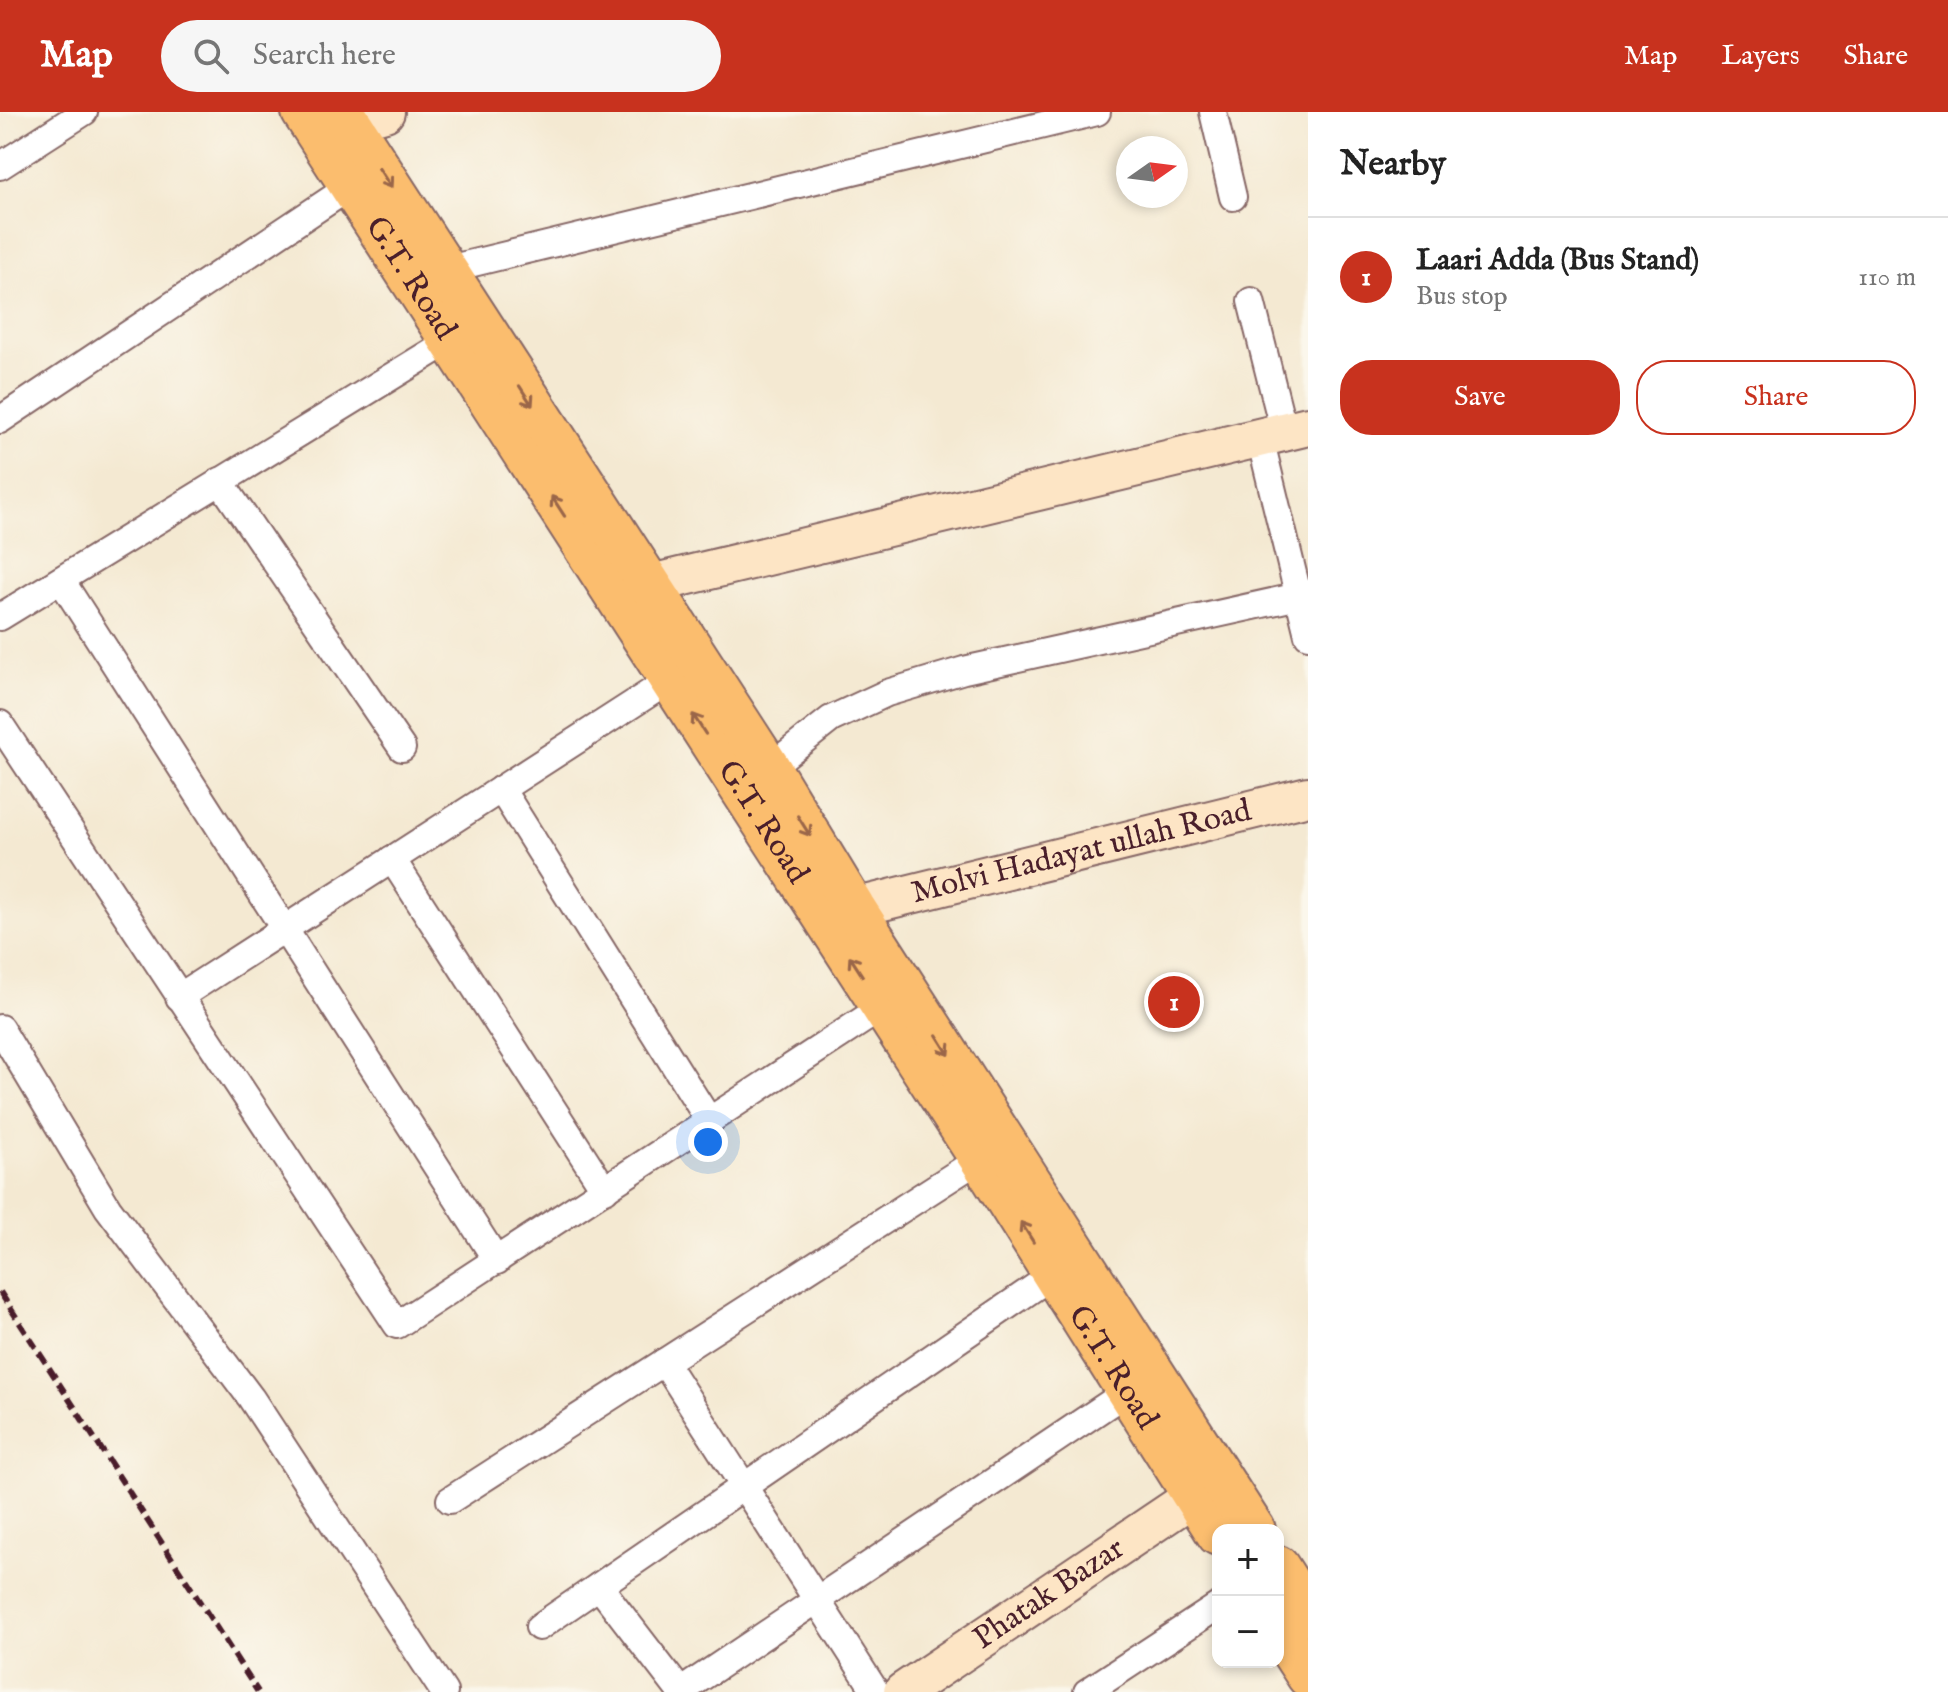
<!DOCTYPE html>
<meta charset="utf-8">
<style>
:root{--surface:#fff;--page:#f6f6f6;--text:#222;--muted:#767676;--line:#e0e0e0;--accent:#c8321e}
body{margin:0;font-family:"IM FELL English",serif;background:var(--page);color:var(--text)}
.controls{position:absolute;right:24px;bottom:24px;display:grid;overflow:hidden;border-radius:16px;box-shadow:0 4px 12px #0003}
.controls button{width:72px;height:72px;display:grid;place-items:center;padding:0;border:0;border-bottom:2px solid var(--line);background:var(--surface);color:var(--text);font:40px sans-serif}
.compass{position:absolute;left:1116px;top:24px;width:72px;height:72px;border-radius:50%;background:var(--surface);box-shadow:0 4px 12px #0003;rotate:76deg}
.you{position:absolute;left:708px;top:1030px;width:28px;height:28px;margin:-20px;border:6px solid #fff;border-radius:50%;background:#1a73e8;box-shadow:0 0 0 12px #1a73e833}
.badge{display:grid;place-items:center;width:52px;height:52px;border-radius:50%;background:var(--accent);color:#fff;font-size:26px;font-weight:700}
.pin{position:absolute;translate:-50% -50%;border:4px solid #fff;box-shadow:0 2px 8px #0006}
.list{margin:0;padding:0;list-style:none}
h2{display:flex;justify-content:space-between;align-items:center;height:104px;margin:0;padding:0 32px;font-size:34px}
h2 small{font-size:26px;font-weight:400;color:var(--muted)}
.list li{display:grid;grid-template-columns:52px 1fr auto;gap:24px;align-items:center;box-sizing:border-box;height:120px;padding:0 32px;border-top:2px solid var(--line)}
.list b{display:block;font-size:30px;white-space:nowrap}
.list p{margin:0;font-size:26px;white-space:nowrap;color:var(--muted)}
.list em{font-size:26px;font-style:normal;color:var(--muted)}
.actions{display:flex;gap:16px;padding:24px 32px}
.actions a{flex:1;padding:18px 0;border:2px solid var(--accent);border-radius:32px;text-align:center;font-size:28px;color:var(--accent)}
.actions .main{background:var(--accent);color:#fff}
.icon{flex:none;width:44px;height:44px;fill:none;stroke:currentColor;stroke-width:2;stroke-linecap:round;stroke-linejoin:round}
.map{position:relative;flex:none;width:1308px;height:1580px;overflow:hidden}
header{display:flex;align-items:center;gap:48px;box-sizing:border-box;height:112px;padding:0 40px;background:var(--accent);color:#fff}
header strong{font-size:38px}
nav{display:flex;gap:44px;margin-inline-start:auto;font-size:28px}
.search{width:560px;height:72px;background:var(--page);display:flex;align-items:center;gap:20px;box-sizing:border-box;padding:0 28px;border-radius:44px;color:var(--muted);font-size:30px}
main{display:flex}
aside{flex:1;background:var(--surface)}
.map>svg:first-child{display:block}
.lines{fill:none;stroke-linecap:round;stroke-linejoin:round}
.street-casing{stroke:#866665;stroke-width:30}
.secondary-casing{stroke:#866665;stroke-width:42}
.primary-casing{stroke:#866665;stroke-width:46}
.street{stroke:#fff;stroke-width:26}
.secondary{stroke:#fde5c5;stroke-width:38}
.primary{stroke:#fbbd6e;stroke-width:42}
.rail{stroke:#4a1f2b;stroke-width:6;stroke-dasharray:12 6;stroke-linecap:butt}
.oneway{stroke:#9a6649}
.labels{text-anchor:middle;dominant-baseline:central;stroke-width:6;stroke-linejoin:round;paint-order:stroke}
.street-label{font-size:32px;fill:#4a1f2b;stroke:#fbf7ec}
</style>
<header>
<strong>Map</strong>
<div class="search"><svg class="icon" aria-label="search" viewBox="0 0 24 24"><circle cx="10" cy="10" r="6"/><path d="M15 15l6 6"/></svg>Search here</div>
<nav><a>Map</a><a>Layers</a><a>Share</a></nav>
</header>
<main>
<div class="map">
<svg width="1308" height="1580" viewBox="0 0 1308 1580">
<rect width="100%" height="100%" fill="#fbf7ec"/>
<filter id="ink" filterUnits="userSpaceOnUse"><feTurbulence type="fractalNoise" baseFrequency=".0125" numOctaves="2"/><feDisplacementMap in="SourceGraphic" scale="16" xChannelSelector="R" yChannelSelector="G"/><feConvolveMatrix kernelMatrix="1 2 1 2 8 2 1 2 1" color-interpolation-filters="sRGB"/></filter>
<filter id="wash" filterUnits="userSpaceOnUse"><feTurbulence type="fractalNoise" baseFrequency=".006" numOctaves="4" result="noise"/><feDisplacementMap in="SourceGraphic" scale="32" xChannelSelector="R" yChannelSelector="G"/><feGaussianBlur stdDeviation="1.8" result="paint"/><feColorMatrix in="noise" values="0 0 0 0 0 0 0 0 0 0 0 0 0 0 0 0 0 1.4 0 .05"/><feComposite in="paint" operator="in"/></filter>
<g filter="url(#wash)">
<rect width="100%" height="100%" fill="#f4e9d2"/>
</g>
<g filter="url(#ink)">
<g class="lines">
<!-- street casing -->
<g class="street-casing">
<g id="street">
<polyline points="1213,0 1233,85"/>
<polyline points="0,54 84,0"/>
<polyline points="444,158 1097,0"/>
<polyline points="1251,189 1284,320"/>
<polyline points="0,308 351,74"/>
<polyline points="1260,326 1308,523"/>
<polyline points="220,369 402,636"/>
<polyline points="61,468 497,1149"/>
<polyline points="0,505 451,228"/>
<polyline points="0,612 397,1213 895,887"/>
<polyline points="769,656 831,607 887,581 964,558 1299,484"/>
<polyline points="501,677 710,1010"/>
<polyline points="392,747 605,1078"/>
<polyline points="179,885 670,568"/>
<polyline points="0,916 108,1096 251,1286 444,1580"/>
<polyline points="664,1250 876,1580"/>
<polyline points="450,1388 992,1039"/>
<polyline points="599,1474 679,1578"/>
<polyline points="539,1515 1054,1162"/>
<polyline points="680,1580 1128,1279"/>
<polyline points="1087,1580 1218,1494"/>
</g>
</g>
<!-- secondary casing -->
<g class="secondary-casing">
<g id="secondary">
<polyline points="323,25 349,10 385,0"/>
<polyline points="647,473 1308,314"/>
<path id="s1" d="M854 796 1308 684"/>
<path id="s2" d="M903 1580 1194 1384"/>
</g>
</g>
<!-- primary casing -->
<g class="primary-casing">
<g id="primary">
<path id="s3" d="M303 0 981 1047 1218 1422"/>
<polyline points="343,0 769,656 854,796 1254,1418"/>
<polyline points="1278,1455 1308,1502"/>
<polyline points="1278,1518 1308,1564"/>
</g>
</g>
<!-- street -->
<use href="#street" class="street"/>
<!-- secondary -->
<use href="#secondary" class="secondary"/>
<!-- primary -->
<use href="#primary" class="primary"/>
<!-- rail -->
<polyline class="rail" points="0,1180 258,1580"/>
</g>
<!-- one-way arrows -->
<defs><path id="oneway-shaft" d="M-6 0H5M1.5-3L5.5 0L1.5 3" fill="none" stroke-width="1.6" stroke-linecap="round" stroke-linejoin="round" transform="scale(2)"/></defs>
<g class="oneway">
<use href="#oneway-shaft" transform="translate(385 66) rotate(57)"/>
<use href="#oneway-shaft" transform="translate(526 284) rotate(57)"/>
<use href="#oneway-shaft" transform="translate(558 394) rotate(-123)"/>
<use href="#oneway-shaft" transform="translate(699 612) rotate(-123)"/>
<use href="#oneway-shaft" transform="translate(804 714) rotate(58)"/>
<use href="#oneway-shaft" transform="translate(856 854) rotate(-123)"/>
<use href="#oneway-shaft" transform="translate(943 933) rotate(58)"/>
<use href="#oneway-shaft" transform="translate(1027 1120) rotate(-122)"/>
</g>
</g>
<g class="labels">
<!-- street labels -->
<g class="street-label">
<text stroke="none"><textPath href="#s3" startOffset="198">G.T. Road</textPath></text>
<text stroke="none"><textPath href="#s3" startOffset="846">G.T. Road</textPath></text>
<text stroke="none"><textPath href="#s1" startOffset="234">Molvi Hadayat ullah Road</textPath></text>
<text stroke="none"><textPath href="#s3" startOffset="1494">G.T. Road</textPath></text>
<text stroke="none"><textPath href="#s2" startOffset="176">Phatak Bazar</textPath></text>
</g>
</g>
</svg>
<div class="controls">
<button>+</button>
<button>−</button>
</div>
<svg class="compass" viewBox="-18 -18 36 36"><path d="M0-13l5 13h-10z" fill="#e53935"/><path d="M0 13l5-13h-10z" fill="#767676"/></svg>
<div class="you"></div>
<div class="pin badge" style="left:1174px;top:890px">1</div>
</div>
<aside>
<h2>Nearby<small></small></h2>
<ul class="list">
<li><span class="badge">1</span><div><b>Laari Adda (Bus Stand)</b><p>Bus stop</p></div><em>110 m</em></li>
</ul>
<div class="actions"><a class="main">Save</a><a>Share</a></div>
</aside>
</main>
